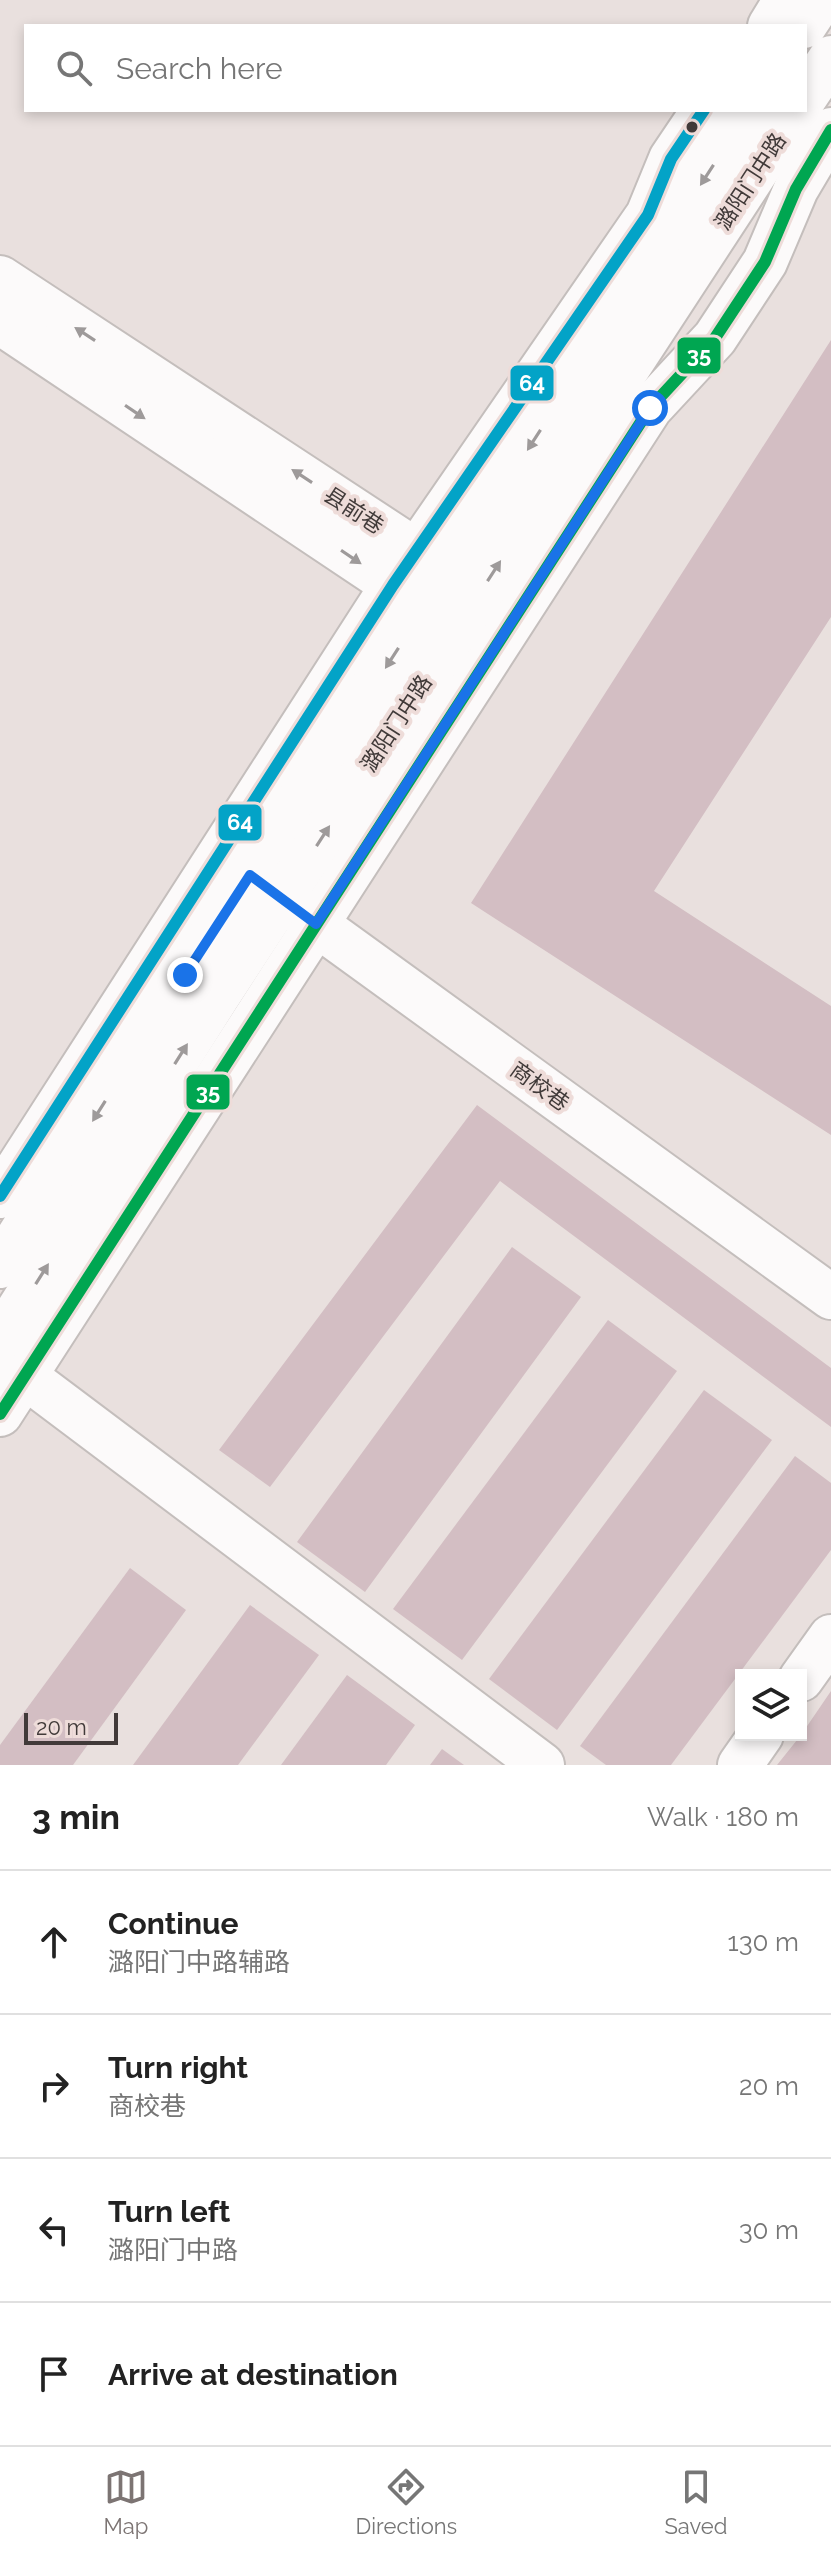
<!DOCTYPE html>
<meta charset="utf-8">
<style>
:root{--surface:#fff;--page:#f2f2f2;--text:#222;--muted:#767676;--line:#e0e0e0;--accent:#7c7473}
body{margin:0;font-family:Raleway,"Noto Sans SC",sans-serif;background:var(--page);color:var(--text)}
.controls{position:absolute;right:24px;bottom:24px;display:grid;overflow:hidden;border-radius:0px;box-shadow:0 4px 12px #0003}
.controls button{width:72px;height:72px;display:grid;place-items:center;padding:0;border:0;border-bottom:2px solid var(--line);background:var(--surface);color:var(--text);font:40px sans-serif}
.scale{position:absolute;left:24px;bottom:20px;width:94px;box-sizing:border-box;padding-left:8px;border:4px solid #413a39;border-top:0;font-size:22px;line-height:28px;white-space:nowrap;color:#413a39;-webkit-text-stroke:6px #eedcd9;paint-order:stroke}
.stop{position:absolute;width:24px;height:24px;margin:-18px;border:6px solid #1a73e8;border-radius:50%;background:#fff}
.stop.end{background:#1a73e8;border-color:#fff;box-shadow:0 2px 8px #0008}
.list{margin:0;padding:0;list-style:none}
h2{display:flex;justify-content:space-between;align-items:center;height:104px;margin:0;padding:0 32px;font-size:34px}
h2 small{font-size:26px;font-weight:400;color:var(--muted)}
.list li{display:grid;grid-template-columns:52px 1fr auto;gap:24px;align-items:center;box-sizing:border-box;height:144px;padding:0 32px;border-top:2px solid var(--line)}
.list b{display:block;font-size:30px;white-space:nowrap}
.list p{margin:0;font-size:26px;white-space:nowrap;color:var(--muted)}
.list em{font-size:26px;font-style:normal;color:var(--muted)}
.icon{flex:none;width:44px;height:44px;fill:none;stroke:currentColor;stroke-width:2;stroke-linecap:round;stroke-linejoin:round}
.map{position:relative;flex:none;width:831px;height:1765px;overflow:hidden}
.search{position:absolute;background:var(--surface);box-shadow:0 4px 12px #0003;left:24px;right:24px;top:24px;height:88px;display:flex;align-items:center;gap:20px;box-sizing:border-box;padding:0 28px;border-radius:0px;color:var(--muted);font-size:30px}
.sheet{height:680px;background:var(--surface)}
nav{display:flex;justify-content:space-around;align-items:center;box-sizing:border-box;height:112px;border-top:2px solid var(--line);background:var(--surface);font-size:22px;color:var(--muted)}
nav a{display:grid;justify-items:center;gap:4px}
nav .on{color:var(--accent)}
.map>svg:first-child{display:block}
.building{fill:#d3bec3}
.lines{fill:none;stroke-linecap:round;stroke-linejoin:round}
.minor-casing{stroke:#c4bebc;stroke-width:48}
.major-casing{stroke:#c4bebc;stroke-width:48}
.minor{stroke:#fcfafa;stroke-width:44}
.major{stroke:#fcfafa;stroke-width:44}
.bus-1-casing{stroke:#eedcd9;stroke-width:18}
.bus-2-casing{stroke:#eedcd9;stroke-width:18}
.bus-1{stroke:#03a3c7;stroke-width:12}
.bus-2{stroke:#00a651;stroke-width:12}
.oneway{fill:#9e9a9a}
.route{stroke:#1a73e8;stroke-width:10}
.bus-dot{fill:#413a39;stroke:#eedcd9;stroke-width:3}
.labels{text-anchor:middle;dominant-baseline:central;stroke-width:8;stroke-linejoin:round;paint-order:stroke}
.street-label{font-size:22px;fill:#413a39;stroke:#eedcd9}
.line-badge{stroke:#eedcd9;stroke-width:3}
.badge-label{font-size:22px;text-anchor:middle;font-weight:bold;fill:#fff}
</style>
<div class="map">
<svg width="831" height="1765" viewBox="0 0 831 1765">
<rect width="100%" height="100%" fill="#e9e0de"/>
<!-- building -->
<g class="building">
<polygon points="831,340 831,617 654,891 831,1006 831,1135 471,903"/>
<polygon points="477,1105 831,1368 831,1427 500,1181 270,1487 219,1450"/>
<polygon points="512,1247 581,1297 365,1592 297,1542"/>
<polygon points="608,1320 677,1371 462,1660 393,1609"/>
<polygon points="704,1390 772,1440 557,1730 489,1679"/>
<polygon points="795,1456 831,1483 831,1550 671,1765 606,1765 580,1746"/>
<polygon points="130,1568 186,1610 73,1765 0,1765 0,1745"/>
<polygon points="250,1605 319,1655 238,1765 133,1765"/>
<polygon points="347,1675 415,1725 386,1765 281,1765"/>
<polygon points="831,1691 831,1765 777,1765 801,1735"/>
<polygon points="442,1749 464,1765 430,1765"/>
</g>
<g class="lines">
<!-- minor casing -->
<g class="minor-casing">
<g id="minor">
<polyline points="770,26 786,0"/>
<polyline points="0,278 442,568"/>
<polyline points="0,322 417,601"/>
<polyline points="294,908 831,1297"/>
<polyline points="0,1196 393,585 648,215 671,159 704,110"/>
<polyline points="2,1359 542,1765"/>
<polyline points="0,1414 650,408 715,338 765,262 796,189 831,130"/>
<polyline points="801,1679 831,1637"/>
<polyline points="740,1765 761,1735"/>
</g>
</g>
<!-- major casing -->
<g class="major-casing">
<g id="major">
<polyline points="804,26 821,0"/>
<polyline points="805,97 831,58"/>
<polyline points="0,1266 185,975 749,110"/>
<polyline points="0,1339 217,997 796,110"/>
</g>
</g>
<!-- minor -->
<use href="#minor" class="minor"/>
<!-- major -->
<use href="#major" class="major"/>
<!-- bus-1 casing -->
<g class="bus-1-casing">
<polyline id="bus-1" points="0,1196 393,585 648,215 671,159 704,110"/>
</g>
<!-- bus-2 casing -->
<g class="bus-2-casing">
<polyline id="bus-2" points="0,1414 650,408 715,338 765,262 796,189 831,130"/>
</g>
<!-- bus-1 -->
<use href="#bus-1" class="bus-1"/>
<!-- bus-2 -->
<use href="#bus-2" class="bus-2"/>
</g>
<!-- one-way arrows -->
<defs><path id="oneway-solid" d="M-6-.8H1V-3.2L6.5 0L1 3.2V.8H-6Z" transform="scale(2)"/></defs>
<g class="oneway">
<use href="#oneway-solid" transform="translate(707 175) rotate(123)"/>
<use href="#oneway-solid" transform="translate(85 334) rotate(-147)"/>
<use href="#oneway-solid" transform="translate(135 412) rotate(34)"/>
<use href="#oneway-solid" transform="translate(534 440) rotate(123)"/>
<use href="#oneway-solid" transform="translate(302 476) rotate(-147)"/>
<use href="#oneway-solid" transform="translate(351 557) rotate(34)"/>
<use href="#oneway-solid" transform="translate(494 571) rotate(-57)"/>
<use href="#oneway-solid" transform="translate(392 658) rotate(123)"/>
<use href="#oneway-solid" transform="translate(323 836) rotate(-57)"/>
<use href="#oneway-solid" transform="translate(181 1054) rotate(-58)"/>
<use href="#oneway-solid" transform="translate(99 1111) rotate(122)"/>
<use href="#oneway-solid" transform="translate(42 1274) rotate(-58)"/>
</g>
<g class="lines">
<!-- route -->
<polyline class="route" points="185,975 250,875 316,924 650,408"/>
</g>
<!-- markers -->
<circle class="bus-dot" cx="692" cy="127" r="7"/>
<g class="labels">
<!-- street labels -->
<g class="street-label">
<text transform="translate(750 181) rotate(-57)">潞阳门中路</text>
<text transform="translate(354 510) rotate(33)">县前巷</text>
<text transform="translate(396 723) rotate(-57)">潞阳门中路</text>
<text transform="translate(540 1086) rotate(36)">商校巷</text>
</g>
</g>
<g class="line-badge">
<rect x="676" y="336" width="46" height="39" rx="8" fill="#00a651"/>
<rect x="509" y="364" width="46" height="38" rx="8" fill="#03a3c7"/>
<rect x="217" y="803" width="46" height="39" rx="8" fill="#03a3c7"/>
<rect x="185" y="1073" width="46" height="38" rx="8" fill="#00a651"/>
</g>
<g class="badge-label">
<text x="699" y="363">35</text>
<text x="532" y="391">64</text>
<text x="240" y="830">64</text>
<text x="208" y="1100">35</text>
</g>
</svg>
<div class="controls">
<button><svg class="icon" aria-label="layers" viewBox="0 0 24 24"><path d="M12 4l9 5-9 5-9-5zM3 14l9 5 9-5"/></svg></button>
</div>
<div class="scale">20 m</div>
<div class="stop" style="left:650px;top:408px"></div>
<div class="stop end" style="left:185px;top:975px"></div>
<div class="search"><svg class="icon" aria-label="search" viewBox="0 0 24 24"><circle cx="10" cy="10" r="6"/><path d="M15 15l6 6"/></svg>Search here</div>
</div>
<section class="sheet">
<h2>3 min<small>Walk · 180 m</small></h2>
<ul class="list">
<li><svg class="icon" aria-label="ahead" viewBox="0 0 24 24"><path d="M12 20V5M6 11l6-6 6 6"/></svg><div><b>Continue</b><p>潞阳门中路辅路</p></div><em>130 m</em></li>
<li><svg class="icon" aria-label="right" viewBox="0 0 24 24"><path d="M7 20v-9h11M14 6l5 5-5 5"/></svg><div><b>Turn right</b><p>商校巷</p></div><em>20 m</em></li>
<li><svg class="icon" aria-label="left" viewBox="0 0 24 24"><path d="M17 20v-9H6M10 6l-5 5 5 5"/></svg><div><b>Turn left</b><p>潞阳门中路</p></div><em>30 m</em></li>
<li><svg class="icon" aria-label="arrive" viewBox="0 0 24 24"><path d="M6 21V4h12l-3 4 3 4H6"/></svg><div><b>Arrive at destination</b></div></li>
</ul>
</section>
<nav>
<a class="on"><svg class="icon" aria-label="map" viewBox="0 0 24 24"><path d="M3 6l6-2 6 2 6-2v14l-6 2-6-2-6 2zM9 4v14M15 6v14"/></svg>Map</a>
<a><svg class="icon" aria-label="directions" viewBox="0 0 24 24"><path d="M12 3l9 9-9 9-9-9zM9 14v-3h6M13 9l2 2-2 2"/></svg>Directions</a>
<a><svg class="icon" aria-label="saved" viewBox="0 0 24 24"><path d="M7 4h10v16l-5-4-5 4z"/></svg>Saved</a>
</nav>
